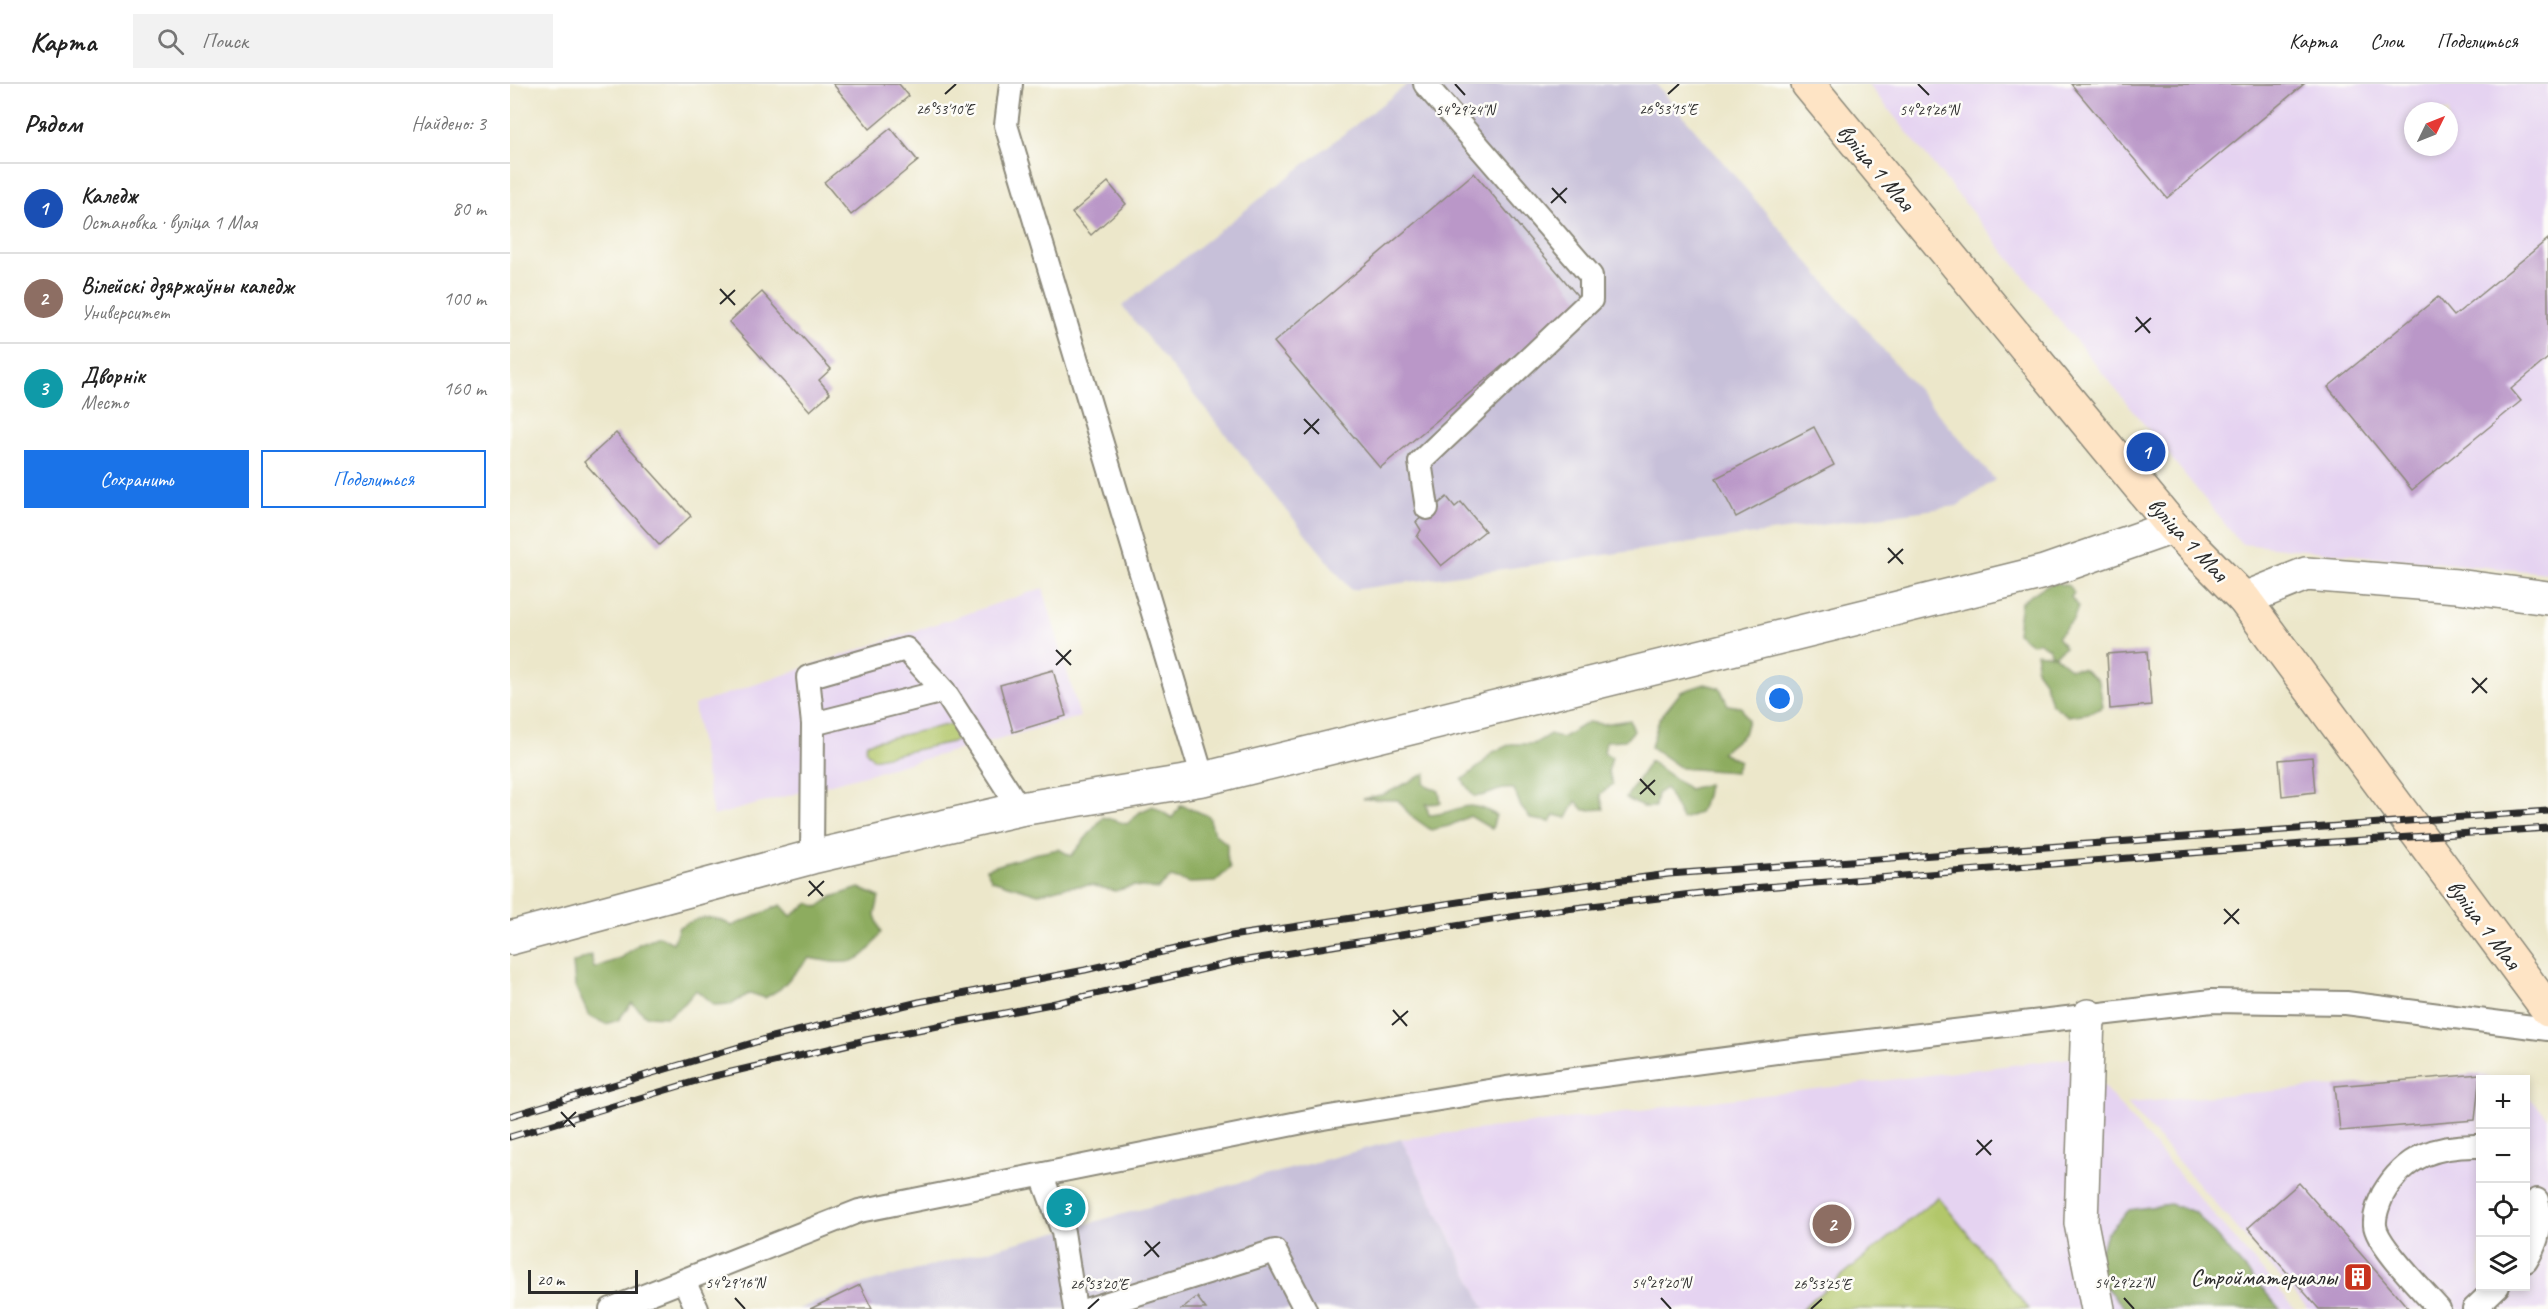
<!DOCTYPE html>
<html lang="ru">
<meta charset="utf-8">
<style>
:root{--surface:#fff;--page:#f2f2f2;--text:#222;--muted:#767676;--line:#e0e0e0;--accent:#1a73e8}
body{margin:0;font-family:Caveat,sans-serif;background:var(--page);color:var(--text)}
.controls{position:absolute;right:18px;bottom:18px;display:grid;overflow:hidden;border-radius:0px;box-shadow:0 3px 9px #0003}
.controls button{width:54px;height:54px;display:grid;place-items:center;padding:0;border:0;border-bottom:2px solid var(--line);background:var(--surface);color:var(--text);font:30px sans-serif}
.compass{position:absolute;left:1894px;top:18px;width:54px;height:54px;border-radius:50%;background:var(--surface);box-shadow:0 3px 9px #0003;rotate:47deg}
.scale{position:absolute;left:18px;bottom:15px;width:110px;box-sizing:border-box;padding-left:6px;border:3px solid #2b2b2b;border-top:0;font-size:16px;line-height:21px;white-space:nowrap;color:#2b2b2b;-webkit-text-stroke:4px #fdfcf7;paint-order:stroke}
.you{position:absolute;left:1270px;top:615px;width:21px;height:21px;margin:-15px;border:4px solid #fff;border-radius:50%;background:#1a73e8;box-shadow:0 0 0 9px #1a73e833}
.badge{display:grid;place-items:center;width:39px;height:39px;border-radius:50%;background:var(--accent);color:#fff;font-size:20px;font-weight:700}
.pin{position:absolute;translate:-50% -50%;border:3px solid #fff;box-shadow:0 2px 6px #0006}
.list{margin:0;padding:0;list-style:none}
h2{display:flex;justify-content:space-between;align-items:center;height:78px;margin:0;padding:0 24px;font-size:26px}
h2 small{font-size:20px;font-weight:400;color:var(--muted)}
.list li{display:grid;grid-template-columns:39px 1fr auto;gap:18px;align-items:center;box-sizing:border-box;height:90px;padding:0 24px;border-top:2px solid var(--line)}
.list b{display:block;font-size:22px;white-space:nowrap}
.list p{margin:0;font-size:20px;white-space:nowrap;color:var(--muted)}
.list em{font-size:20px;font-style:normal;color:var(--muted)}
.actions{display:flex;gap:12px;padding:18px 24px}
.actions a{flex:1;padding:14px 0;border:2px solid var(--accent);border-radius:0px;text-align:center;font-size:21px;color:var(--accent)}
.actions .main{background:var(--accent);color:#fff}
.icon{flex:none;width:33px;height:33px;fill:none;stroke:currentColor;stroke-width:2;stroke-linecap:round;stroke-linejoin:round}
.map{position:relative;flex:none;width:2038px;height:1225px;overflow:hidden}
header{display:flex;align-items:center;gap:36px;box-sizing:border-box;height:84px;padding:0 30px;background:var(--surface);border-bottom:2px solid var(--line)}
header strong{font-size:28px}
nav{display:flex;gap:33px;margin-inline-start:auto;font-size:21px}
.search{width:420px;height:54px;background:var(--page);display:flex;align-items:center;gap:15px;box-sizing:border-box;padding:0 21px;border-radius:0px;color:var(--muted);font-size:22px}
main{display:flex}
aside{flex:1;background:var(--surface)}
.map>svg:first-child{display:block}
.built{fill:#e5d3f1;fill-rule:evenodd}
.industrial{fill:#c7c0d9}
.green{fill:#b2c76b;stroke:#6e794b;stroke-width:1.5}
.forest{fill:#8dac5f;stroke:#5c6c45;stroke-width:1.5}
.building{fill:#ba97c8}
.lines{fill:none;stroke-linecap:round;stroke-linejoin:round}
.service-casing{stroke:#8c897a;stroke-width:26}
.minor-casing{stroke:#8c897a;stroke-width:36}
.secondary-casing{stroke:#8c897a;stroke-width:36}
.service{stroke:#fff;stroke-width:22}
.minor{stroke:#fff;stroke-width:33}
.secondary{stroke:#fee4c5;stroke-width:33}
.rail-casing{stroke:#2b2b2b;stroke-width:7}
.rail{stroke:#fdfcf7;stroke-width:4.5;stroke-dasharray:14;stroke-linecap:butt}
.ticks{fill:none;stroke:#2b2b2b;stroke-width:2}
.labels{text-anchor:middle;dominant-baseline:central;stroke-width:5;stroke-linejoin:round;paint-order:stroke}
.street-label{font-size:24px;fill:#2b2b2b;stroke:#fdfcf7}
.poi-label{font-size:24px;fill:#2b2b2b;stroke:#fdfcf7;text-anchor:end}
.ticks-label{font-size:15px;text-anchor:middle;fill:#2b2b2b;stroke:#fdfcf7;stroke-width:5;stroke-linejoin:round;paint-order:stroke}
</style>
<header>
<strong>Карта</strong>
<div class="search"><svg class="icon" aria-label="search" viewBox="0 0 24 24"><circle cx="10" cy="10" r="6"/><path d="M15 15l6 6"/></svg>Поиск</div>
<nav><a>Карта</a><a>Слои</a><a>Поделиться</a></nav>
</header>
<main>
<aside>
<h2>Рядом<small>Найдено: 3</small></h2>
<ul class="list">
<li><span class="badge" style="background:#1a4fb4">1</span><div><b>Каледж</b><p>Остановка · вуліца 1 Мая</p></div><em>80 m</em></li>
<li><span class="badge" style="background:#8d6e63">2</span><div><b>Вілейскі дзяржаўны каледж</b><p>Университет</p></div><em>100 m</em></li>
<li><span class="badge" style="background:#0f9aa8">3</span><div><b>Дворнік</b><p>Место</p></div><em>160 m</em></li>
</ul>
<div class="actions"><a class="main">Сохранить</a><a>Поделиться</a></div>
</aside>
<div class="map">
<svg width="2038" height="1225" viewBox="0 0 2038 1225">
<rect width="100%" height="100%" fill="#fdfcf7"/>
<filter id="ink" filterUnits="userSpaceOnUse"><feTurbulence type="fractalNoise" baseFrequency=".0167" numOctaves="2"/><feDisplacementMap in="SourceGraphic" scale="12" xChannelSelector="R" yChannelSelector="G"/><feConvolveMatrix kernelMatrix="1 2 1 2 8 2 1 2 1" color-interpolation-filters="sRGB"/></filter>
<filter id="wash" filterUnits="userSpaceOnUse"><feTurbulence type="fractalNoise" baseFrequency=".008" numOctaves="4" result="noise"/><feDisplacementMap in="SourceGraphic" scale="24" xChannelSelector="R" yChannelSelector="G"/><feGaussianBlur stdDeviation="1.35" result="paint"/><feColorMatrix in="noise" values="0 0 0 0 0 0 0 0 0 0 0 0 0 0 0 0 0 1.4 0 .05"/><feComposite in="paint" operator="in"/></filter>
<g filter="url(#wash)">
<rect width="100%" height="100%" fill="#ece7ca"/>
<!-- built -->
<g class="built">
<path d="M1358 0H2038V489L1731 460ZM1903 27H1939V63H1903Z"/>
<polygon points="533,504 570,633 203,732 184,621"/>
<polygon points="1568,973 1785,1225 975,1225 891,1055"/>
<polygon points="1970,990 1982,995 1970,996 1970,1202 2016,1202 2016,1011 2038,1034 2038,1225 1798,1225 1617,1019"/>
</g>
<!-- industrial -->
<g class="industrial">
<polygon points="898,0 1146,0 1485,396 1447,422 841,506 612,222"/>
<polygon points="891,1055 975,1225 288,1225 350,1201"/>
</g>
<!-- green -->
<g class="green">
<polygon points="445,639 454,651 451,656 363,675 355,666 357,659"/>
<polygon points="1428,1113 1519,1225 1291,1225"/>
</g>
<!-- forest -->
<g class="forest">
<polygon points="1547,499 1559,502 1564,509 1561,513 1568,523 1563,536 1547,553 1555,563 1544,571 1560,584 1573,585 1589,597 1593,623 1579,629 1558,632 1541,619 1534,597 1526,586 1527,569 1542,571 1539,564 1529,558 1522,560 1507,549 1511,518 1535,502"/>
<polygon points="1195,600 1210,604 1218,621 1231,623 1238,636 1234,650 1211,669 1230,677 1225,688 1171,684 1141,663 1149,635 1171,608"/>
<path d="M1120 636 1124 647 1115 656 1096 657 1094 669 1102 673 1098 688 1103 700 1090 711 1094 725 1074 726 1066 717 1057 734 1045 731 1040 738 1021 735 1011 723 1004 705C984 703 982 713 964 712L952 696 972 680 981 669 1001 660H1024L1040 650 1052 654 1078 638 1093 640Z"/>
<polygon points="1140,677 1179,705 1198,700 1196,712 1189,729 1172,735 1156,704 1147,710 1145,723 1132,723 1116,714"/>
<path d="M916 689 914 700 929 707 931 719 916 720 919 731C952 729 953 712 986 731L982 745 960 732 939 742 921 746 900 731 888 716 853 715 875 710Z"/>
<polygon points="671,721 699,732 704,749 717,760 717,774 720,784 705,798 680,799 661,793 648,805 623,802 605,807 580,801 555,803 528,810 482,796 476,785 524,770 549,765 561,772 593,733 617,740 630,728 643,722 662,734"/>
<path d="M349 804 369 813 365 831 371 848C352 884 336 881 299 874L270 905 255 914 240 909 222 920 204 921 186 906 175 919 157 933 136 932 122 919 108 936 96 940 79 932 65 902 63 879 81 871 84 884 111 874 129 860 149 852 163 859 169 843C189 833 201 829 222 842L271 821 281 832 299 819 308 823 322 813Z"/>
<polygon points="1660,1120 1685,1128 1770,1225 1616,1225 1583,1190 1596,1150 1619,1126"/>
</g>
<g id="blocks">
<!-- building -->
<g class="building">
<polygon points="323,0 389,0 399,12 360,45"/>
<polygon points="1561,0 1794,0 1657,114"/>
<polygon points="381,44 408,77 341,131 314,98"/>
<polygon points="964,89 1071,216 870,384 764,258"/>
<polygon points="598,98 616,120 581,151 562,129"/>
<polygon points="2038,155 2038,274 2001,305 2011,317 1902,406 1818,303 1928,213 1944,232"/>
<polygon points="252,208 321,285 309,296 320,309 300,327 219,238"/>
<polygon points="1304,343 1324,381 1226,433 1206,394"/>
<polygon points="106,349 181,432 149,461 74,378"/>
<polygon points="937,413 945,423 951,418 975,447 931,482 907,453 911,446 906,438"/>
<polygon points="1637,567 1641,621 1600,625 1597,570"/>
<polygon points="543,586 556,632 503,648 490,601"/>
<polygon points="1802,673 1805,708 1772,712 1769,676"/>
<polygon points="1970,990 1965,1036 1830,1047 1825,1002"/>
<polygon points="1789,1099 1851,1170 1899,1225 1809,1225 1738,1144"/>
<polygon points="350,1201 362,1225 300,1225"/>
<polygon points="687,1213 696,1225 671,1225"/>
</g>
</g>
</g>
<g filter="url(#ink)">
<use href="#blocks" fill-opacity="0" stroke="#8c897a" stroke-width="1.5"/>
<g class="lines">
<!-- service casing -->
<g class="service-casing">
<g id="service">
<polyline points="501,0 496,41 693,695"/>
<polyline points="915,0 1081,192 1081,216 910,378 917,424"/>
<polyline points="303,640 298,593 396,565 434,607"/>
<polyline points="302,773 303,640 434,607 510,725"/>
<polyline points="532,1092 553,1148 565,1225"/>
<path d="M2016 1177C2028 1158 2034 1138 2027 1116"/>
<polyline points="174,1197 187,1225"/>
<polyline points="101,1225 349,1127 813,1034 997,1004 1290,965 1702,917 1836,919 2038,945"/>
<polyline points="579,1225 765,1167 795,1225"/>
<path d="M1929 1225C1915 1209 1866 1160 1865 1141 1864 1130 1869 1119 1873 1110 1895 1071 1928 1061 1970 1062"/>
<polyline points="1964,1225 1988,1202"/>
</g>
</g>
<!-- minor casing -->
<g class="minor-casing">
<g id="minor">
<polyline points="1734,515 1796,490 1947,502 2038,514"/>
<polyline points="0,854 302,773 510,725 693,695 1534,488 1663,443"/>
<polyline points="1578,932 1571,1139 1588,1225"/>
</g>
</g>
<!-- secondary casing -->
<g class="secondary-casing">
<polyline id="secondary" points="1298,0 1663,443 1734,515 2038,926"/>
</g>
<!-- service -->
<use href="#service" class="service"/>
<!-- minor -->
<use href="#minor" class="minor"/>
<!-- secondary -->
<use href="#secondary" class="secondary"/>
<!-- rail casing -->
<g class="rail-casing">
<g id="rail">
<polyline points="0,1032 262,953 409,918 575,886 721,852 982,813 1159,790 2038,727"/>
<polyline points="0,1053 196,994 356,956 541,920 725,878 1031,828 1216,806 1793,760 2038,744"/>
</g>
</g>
<!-- rail -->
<use href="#rail" class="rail"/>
</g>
</g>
<!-- ticks -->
<path class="ticks" d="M945 0 955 11M1408 0 1419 11M435 10 446 0M1158 10 1169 0M1042 104 1056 119M1041 119 1057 104M210 205 225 221M210 220 225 206M1626 233 1640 249M1625 248 1641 234M794 335 809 350M794 350 809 335M1378 464 1393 480M1378 479 1393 465M546 566 561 581M546 581 561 566M1962 594 1977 609M1962 609 1977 594M1130 695 1145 711M1130 710 1145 696M299 797 313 812M298 812 314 797M1714 825 1729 840M1714 840 1729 825M883 926 897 942M882 941 898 927M51 1028 65 1043M50 1043 66 1028M1467 1056 1481 1071M1466 1071 1482 1056M635 1157 649 1173M634 1172 650 1158M225 1214 235 1225M1151 1214 1161 1225M1614 1214 1624 1225M578 1225 589 1215M1301 1225 1312 1215"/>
<!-- icons -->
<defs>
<g id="building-square" transform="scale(1.5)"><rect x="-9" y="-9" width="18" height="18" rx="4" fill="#c8321e" stroke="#fdfcf7"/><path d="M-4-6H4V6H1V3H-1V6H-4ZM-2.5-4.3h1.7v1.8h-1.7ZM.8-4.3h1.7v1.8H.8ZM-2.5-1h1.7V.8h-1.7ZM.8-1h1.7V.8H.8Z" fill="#fff"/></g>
</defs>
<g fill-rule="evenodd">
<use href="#building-square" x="1848" y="1193"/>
</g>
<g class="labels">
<!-- street labels -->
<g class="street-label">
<text transform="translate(1366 83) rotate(50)">вуліца 1 Мая</text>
<text transform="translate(1678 455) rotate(47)">вуліца 1 Мая</text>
<text transform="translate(1974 840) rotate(53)">вуліца 1 Мая</text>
</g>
<!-- poi labels -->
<g class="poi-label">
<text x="1827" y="1193">Стройматериалы</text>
</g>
</g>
<g class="ticks-label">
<text x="435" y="30">26°53'10"E</text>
<text x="1158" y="30">26°53'15"E</text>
<text x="955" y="31">54°29'24"N</text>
<text x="1419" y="31">54°29'26"N</text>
<text x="225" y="1204">54°29'16"N</text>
<text x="1151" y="1204">54°29'20"N</text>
<text x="1614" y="1204">54°29'22"N</text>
<text x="589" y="1205">26°53'20"E</text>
<text x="1312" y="1205">26°53'25"E</text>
</g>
</svg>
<div class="controls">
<button>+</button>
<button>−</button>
<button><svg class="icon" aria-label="locate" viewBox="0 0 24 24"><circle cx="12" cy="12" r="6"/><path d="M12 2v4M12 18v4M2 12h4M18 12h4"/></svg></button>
<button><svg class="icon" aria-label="layers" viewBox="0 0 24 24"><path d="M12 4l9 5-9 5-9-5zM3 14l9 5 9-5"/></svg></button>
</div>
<svg class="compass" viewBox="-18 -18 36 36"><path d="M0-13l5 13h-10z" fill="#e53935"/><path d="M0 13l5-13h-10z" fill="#767676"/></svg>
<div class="scale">20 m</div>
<div class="you"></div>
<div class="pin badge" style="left:1636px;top:368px;background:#1a4fb4">1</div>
<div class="pin badge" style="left:1322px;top:1140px;background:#8d6e63">2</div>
<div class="pin badge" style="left:556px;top:1124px;background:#0f9aa8">3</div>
</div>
</main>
